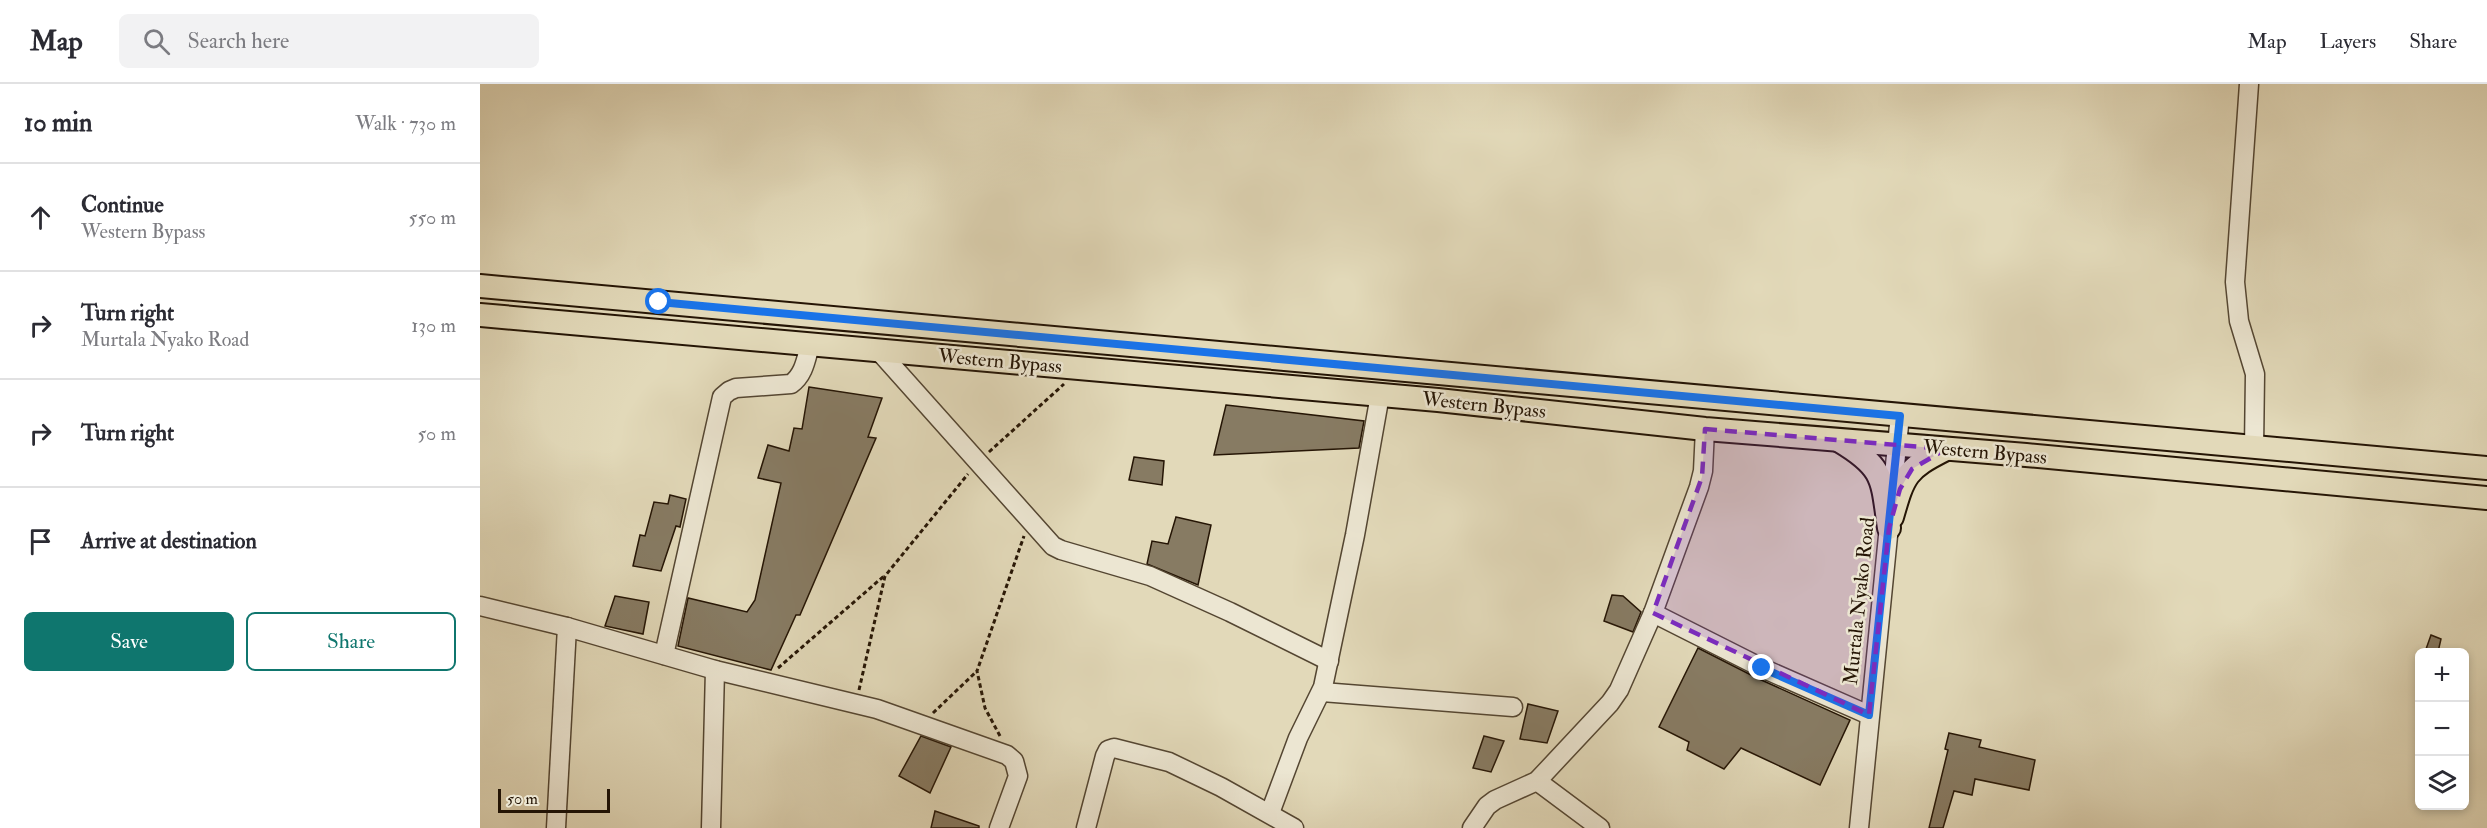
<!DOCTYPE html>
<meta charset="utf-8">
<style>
:root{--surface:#fff;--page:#f2f2f3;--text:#2b2b33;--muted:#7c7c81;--line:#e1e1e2;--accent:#0f766e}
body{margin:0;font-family:"IM FELL Double Pica",serif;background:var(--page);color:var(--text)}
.controls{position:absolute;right:18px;bottom:18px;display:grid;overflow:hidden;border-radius:9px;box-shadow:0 3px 9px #0003}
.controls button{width:54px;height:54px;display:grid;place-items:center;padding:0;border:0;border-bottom:2px solid var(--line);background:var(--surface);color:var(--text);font:30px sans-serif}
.scale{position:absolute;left:18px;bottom:15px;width:112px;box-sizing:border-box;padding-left:6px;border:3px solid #251505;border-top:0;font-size:16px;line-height:21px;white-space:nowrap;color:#251505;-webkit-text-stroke:4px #ece6d2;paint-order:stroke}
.stop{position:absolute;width:18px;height:18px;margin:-14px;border:4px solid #1a73e8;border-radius:50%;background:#fff}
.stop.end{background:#1a73e8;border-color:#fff;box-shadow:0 2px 6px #0008}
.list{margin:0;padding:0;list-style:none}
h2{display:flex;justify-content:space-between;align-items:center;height:78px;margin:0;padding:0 24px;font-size:26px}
h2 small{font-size:20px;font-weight:400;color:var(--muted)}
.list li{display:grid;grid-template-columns:39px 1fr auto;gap:18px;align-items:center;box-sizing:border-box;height:108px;padding:0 24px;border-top:2px solid var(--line)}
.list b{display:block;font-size:22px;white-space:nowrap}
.list p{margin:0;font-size:20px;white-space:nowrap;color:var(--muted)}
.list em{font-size:20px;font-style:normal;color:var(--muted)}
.actions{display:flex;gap:12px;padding:18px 24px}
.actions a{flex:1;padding:14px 0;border:2px solid var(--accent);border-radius:9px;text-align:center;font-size:21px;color:var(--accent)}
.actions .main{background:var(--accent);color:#fff}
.icon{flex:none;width:33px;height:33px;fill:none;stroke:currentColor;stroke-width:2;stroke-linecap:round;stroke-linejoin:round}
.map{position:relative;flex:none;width:2007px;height:744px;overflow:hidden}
header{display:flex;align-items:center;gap:36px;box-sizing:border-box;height:84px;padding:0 30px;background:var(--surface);border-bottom:2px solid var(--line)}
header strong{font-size:28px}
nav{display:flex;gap:33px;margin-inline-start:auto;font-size:21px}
.search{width:420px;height:54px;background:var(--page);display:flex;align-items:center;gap:15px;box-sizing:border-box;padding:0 21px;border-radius:9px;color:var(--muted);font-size:22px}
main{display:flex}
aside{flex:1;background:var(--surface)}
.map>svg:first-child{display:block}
.building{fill:#877b63;stroke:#251505;stroke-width:1.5}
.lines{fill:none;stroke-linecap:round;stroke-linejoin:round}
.minor-casing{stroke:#544632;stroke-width:21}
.major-casing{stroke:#251505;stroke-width:26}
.path{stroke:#251505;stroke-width:3;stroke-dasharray:4.5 3;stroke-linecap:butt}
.minor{stroke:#ece6d2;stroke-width:18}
.major{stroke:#e2d9b9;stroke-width:22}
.route{stroke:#1a73e8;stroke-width:8}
.marked{fill:#7b2cbf;fill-opacity:0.2;stroke:#7b2cbf;stroke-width:4.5;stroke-dasharray:12 8;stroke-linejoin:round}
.labels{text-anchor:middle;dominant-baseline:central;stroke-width:5;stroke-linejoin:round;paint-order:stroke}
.street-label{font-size:20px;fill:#251505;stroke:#ece6d2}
</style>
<header>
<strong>Map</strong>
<div class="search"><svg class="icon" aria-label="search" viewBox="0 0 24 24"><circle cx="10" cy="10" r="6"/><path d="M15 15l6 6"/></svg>Search here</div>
<nav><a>Map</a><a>Layers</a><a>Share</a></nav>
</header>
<main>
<aside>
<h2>10 min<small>Walk · 730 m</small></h2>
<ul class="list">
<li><svg class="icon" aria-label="ahead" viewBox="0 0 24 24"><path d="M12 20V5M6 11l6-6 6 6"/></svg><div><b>Continue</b><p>Western Bypass</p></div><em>550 m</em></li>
<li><svg class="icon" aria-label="right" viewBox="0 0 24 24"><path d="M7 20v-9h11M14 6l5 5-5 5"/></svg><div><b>Turn right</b><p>Murtala Nyako Road</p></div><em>130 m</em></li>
<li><svg class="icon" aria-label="right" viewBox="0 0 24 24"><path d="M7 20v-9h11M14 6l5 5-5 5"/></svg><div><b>Turn right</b></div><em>50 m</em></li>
<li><svg class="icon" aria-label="arrive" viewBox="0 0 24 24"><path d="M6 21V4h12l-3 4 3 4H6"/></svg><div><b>Arrive at destination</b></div></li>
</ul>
<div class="actions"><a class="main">Save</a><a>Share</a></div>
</aside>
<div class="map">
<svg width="2007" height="744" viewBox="0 0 2007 744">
<rect width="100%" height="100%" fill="#e2d9b9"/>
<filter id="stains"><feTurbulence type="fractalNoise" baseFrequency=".00333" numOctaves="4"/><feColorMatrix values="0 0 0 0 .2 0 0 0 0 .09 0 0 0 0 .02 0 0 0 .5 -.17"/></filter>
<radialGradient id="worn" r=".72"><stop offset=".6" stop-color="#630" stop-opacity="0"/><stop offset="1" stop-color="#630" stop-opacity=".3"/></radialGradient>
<!-- building -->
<g class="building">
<polygon points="329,303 402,314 388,353 396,354 320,531 316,531 291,586 198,562 208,514 267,528 275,516 301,399 278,394 288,361 309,367 314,344 322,345"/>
<polygon points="746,321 884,337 879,364 734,371"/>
<polygon points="654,373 684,377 682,401 649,396"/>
<polygon points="190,411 206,415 200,443 196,442 181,487 153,482 160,451 165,452 174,418 188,420"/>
<polygon points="696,433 731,441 718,501 667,480 672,457 688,460"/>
<polygon points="1132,511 1143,512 1161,528 1153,548 1124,537"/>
<polygon points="135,512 169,518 163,550 125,542"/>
<polygon points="1951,551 1961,555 1958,568 1945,568"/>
<polygon points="1218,564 1277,594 1370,636 1340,701 1261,664 1244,685 1207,666 1209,658 1179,643"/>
<polygon points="1048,620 1078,627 1067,659 1040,655"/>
<polygon points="1469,649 1501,656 1499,663 1555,676 1549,706 1495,695 1492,711 1474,707 1463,744 1449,744 1468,666 1465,665"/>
<polygon points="441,652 471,663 450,709 419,692"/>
<polygon points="1004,652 1024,657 1011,688 993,684"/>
<polygon points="455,727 499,742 499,744 451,744"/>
</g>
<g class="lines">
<!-- minor casing -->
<g class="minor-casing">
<g id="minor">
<polyline points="1769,0 1755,198 1759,237 1775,290 1774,364"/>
<polyline points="398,266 573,462 581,466 670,492 750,528 849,577"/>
<polyline points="0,522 87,543 235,586 397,625 527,671 534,677 538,692 519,744"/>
<polyline points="1173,529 1282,584 1389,631"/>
<path d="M184 571 242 313 249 307 256 304 311 300C324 291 326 275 330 261"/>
<polyline points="842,608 1033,623"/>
<polyline points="1057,697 1120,744"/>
<polyline points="790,729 818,654 843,603 875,451 900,311"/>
<polyline points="76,744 87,543"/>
<polyline points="231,744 235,586"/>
<polyline points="606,744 625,672 628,666 634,664 689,678 741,703 814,744"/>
<polyline points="992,744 1007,722 1015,716 1057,697 1130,619 1139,606 1173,529 1219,403 1223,387 1225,345"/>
<polyline points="1379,744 1420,331"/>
</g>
</g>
<!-- major casing -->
<g class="major-casing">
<g id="major">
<polyline points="0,202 2007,384"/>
<polyline points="0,231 958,316 1225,345 1546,371 2007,414"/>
<path d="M1360 357C1405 384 1402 395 1409 444"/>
<path d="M1412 433C1424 391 1426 385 1466 365"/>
</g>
</g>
<!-- path -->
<g class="path">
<polyline points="509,368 584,300"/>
<polyline points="298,584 404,492"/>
<polyline points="379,606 405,492 488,390"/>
<polyline points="453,629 497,587"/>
<polyline points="520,652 505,624 497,587 544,452"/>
</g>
<!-- minor -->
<use href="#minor" class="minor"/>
<!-- major -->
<use href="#major" class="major"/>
</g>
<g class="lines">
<!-- route -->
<polyline class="route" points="179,218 1420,332 1389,631 1282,584"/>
</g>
<!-- marked area -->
<path class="marked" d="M1225 345 1466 365 1432 385 1420 405 1409 444 1389 631 1173 529 1222 393Z"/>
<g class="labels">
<!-- street labels -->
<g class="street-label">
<text transform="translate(520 277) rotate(5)">Western Bypass</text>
<text transform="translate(1004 321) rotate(6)">Western Bypass</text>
<text transform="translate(1505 368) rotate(5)">Western Bypass</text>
<text transform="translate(1379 517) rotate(-84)">Murtala Nyako Road</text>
</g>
</g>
<rect width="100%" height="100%" filter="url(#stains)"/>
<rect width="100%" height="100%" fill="url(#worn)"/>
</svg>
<div class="controls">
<button>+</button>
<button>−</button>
<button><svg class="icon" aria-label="layers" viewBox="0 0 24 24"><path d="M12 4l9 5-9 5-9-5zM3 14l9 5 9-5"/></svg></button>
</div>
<div class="scale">50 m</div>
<div class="stop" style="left:179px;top:218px"></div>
<div class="stop end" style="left:1282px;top:584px"></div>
</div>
</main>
